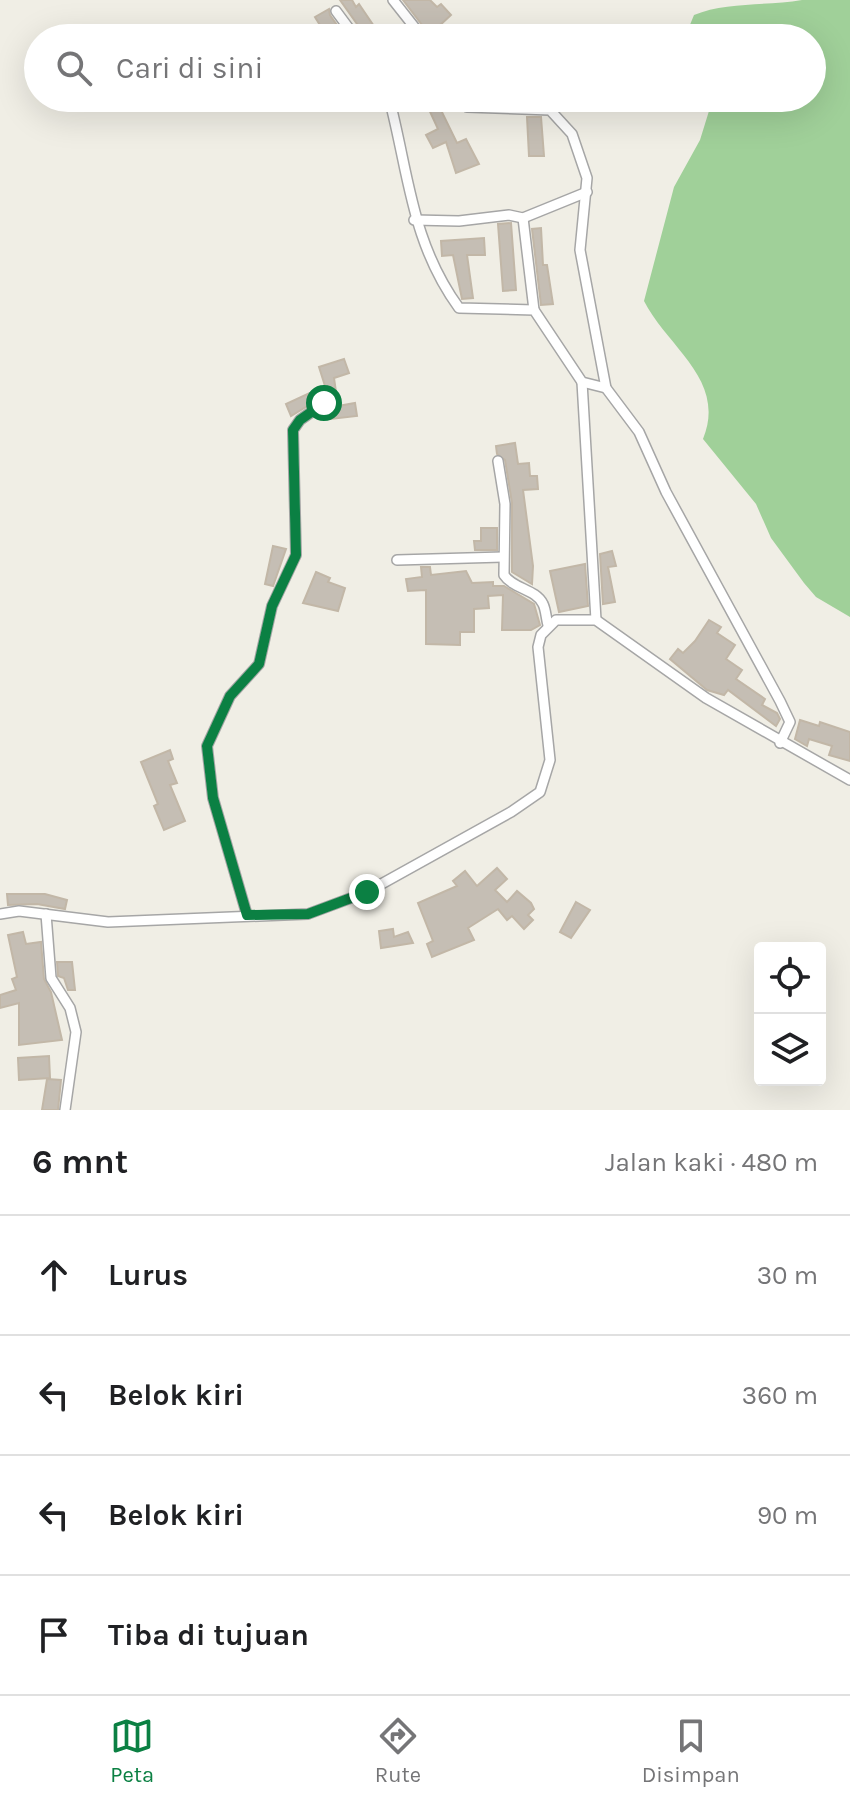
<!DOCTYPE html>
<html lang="id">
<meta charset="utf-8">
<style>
:root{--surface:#fff;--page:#f2f2f2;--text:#202124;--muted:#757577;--line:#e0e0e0;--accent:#0b8043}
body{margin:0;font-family:Karla,sans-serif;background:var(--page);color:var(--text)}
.controls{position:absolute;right:24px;bottom:24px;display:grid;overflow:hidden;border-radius:8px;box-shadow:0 8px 32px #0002}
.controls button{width:72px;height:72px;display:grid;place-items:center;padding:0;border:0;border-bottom:2px solid var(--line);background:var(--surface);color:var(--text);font:40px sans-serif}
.stop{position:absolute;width:24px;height:24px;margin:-18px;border:6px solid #0b8043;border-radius:50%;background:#fff}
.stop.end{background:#0b8043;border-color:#fff;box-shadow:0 2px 8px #0008}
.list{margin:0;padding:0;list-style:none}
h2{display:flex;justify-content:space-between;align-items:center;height:104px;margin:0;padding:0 32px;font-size:34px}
h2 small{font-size:26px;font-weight:400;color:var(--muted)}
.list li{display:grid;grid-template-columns:52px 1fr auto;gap:24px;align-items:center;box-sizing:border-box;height:120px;padding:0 32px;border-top:2px solid var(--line)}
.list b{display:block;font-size:30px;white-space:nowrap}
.list em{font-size:26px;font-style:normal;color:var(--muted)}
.icon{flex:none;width:44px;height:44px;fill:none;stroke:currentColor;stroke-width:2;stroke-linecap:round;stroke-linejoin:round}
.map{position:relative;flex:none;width:850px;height:1110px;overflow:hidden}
.search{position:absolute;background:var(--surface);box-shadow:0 8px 32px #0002;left:24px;right:24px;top:24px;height:88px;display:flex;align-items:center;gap:20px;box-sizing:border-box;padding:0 28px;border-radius:44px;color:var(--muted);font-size:30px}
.sheet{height:584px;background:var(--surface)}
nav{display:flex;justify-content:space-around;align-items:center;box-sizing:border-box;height:112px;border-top:2px solid var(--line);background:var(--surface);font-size:22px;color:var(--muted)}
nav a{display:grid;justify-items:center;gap:4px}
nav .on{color:var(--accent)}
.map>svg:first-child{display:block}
.forest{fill:#a0d099}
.building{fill:#c5beb4;stroke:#c2b7a7;stroke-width:2}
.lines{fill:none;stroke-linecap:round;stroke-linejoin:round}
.street-casing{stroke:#a6a6a6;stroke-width:12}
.street{stroke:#fff;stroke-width:9}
.route{stroke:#0b8043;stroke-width:10}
</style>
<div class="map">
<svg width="850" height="1110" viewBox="0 0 850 1110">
<rect width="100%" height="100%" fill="#f0eee5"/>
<!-- forest -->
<path class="forest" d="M802 0H850V617L816 597 804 583 771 538 756 504 703 439C727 380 668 348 644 301L674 187 700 140 713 98H812V38H717L687 32 694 15C725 2 767 6 802 0Z"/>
<!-- building -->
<g class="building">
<polygon points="340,0 352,0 356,7 359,4 382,38 367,38"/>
<polygon points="403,0 430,0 437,7 441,4 451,15 437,28 444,38 432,38"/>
<polygon points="329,9 330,15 346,38 328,38 315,17"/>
<polygon points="411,98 440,98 436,100 457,143 466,139 479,164 456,173 446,142 433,148 426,135 438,129 427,105 418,110"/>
<polygon points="527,117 541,117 544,156 529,156"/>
<polygon points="511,223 516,290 503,291 498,224"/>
<polygon points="541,228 543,265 547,265 553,304 541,305 532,229"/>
<polygon points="484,238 485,255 467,255 473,298 462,299 453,255 442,256 441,241"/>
<polygon points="344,359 349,373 334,378 338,406 355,403 357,416 331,419 331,402 324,396 291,416 286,404 325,386 319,367"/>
<polygon points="515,443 518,464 529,463 530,476 537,476 538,489 523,490 533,566 532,584 512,572 512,503 505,460 497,454 496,446"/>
<polygon points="481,528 497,528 497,550 475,550 474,541 481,541"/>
<polygon points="273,546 286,549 273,586 265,584"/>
<polygon points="612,551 616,566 608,567 615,602 603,604 600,554"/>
<polygon points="585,564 588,606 559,612 550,571"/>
<polygon points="421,567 430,567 431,575 466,571 472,583 493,582 493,586 504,586 534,604 540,625 531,630 502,630 503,595 488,596 489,608 474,609 474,632 460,632 460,645 426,644 426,590 408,591 406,579 422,577"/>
<polygon points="316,572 330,578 328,582 345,588 338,611 303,603"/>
<polygon points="709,620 721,627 717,633 735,645 726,659 742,670 736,679 765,699 762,705 777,713 780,719 776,726 728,690 724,695 707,690 670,659 678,649 683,653 695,641"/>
<polygon points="800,720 819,726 820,722 850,732 850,761 829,755 832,746 809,739 807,746 795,739"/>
<polygon points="170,750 173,759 168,761 177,783 170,785 185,821 164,830 154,806 158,804 141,762"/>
<polygon points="497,868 507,879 495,890 507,902 517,891 531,903 534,909 528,915 533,920 524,929 512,916 507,920 498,909 468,928 474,940 432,957 427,944 433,941 418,903 457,886 453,881 465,871 477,886"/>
<polygon points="7,894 45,894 67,900 65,909 37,904 8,905"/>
<polygon points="576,902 590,910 571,938 560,932"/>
<polygon points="393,929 394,937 408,932 413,943 381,948 379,931"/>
<polygon points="23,932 26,944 41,942 44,979 51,992 62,1040 19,1045 19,1003 0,1008 0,995 16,990 12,979 17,977 8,935"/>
<polygon points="57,962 72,962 75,990 68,990 64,978 58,976"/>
<polygon points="49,1056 50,1078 19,1080 18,1058"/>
<polygon points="47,1079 61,1080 58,1110 42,1110"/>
</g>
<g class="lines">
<!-- street casing -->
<g class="street-casing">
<g id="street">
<polyline points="393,0 423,38"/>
<polyline points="336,11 356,38"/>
<path d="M389 98C409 174 411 242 459 308L534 310 582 382 606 388"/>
<polyline points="459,98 467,107 550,110 572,134 587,178 580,250 606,388 639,432 666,492 780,701 790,722 780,743"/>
<polyline points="523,218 534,310"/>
<polyline points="414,220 459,221 509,215 523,218 587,192"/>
<polyline points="582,382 596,620"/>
<path d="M498 461 505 504 504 575C513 589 536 589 543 604 546 610 546 618 548 625"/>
<polyline points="397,560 503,557"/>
<polyline points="0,914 19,911 108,922 308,914 367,892 511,812 540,792 550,760 538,647 541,635 556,620 596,620 706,698 850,780"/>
<polyline points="46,914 51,978 70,1008 76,1032 65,1110"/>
<polyline points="247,915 213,798 207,746 230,696 259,664 272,606 296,555 293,430 300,420 324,403"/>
</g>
</g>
<!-- street -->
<use href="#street" class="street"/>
</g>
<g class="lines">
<!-- route -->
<polyline class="route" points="324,403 300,420 293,430 296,555 272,606 259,664 230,696 207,746 213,798 247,915 308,914 367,892"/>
</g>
</svg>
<div class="controls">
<button><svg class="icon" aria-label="locate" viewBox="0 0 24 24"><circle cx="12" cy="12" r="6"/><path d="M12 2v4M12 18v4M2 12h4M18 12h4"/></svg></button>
<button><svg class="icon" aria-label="layers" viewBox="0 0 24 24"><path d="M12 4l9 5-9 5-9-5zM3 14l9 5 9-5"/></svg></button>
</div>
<div class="stop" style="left:324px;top:403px"></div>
<div class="stop end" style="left:367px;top:892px"></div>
<div class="search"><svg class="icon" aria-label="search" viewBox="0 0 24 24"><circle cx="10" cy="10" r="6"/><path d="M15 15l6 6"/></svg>Cari di sini</div>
</div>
<section class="sheet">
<h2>6 mnt<small>Jalan kaki · 480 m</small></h2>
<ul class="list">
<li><svg class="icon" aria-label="ahead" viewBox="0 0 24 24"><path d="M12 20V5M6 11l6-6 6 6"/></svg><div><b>Lurus</b></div><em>30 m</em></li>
<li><svg class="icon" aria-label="left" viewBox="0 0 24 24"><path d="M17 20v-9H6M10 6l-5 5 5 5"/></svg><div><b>Belok kiri</b></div><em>360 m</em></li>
<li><svg class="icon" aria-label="left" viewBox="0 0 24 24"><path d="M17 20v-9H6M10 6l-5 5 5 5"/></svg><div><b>Belok kiri</b></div><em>90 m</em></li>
<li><svg class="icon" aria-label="arrive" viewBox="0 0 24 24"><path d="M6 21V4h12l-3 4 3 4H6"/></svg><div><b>Tiba di tujuan</b></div></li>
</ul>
</section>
<nav>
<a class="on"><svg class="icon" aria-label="map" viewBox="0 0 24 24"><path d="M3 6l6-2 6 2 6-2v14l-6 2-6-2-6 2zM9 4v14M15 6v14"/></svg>Peta</a>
<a><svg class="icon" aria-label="directions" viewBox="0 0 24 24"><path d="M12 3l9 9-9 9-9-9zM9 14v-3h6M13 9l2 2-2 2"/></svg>Rute</a>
<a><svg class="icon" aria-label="saved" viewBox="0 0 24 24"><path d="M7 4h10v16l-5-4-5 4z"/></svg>Disimpan</a>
</nav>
